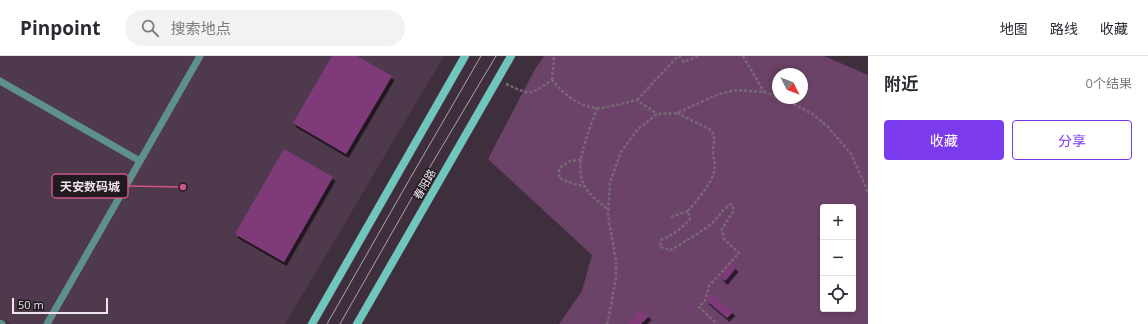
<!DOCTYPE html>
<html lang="zh">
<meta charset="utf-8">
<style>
:root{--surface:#fff;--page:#f2f2f3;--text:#2b2b33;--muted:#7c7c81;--line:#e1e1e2;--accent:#7c3aed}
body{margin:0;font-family:"Open Sans","Noto Sans SC",sans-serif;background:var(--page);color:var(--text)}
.controls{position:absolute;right:12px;bottom:12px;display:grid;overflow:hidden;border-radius:4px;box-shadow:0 2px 6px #0003}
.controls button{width:36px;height:36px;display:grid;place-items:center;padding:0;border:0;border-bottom:1px solid var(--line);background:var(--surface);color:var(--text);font:20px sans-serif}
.compass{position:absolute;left:772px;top:12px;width:36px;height:36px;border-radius:50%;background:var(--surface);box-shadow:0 2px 6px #0003;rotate:132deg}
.scale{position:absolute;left:12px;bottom:10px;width:96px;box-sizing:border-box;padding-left:4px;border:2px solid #eee3ec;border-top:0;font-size:11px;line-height:14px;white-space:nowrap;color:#eee3ec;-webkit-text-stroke:3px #211a20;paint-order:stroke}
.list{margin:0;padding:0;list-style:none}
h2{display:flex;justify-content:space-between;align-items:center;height:52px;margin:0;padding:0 16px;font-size:17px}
h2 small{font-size:13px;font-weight:400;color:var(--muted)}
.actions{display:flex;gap:8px;padding:12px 16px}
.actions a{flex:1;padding:9px 0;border:1px solid var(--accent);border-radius:4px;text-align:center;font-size:14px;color:var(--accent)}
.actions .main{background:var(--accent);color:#fff}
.icon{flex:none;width:22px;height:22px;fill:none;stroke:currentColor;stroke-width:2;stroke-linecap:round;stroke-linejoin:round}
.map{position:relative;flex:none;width:868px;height:268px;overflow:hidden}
header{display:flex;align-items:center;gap:24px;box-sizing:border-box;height:56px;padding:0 20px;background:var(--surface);border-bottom:1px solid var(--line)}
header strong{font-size:19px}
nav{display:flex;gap:22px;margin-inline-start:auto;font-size:14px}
.search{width:280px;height:36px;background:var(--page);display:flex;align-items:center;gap:10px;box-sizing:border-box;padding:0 14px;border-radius:22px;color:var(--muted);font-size:15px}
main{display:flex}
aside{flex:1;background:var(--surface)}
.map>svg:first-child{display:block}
.built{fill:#4f394c}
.green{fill:#6c4368;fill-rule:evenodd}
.building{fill:#7f3b79;filter:url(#shadow)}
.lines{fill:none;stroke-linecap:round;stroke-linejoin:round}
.path{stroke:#776875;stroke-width:2.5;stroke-dasharray:3 2;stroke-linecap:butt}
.lane{stroke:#5e918b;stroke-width:7}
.secondary{stroke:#70c5bc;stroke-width:8}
.tram{stroke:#afa3ad;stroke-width:1}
.labels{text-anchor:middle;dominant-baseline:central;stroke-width:3;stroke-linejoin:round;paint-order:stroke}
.street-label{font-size:11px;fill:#eee3ec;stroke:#211a20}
.leader{fill:none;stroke:#cf5586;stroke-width:1.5}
.callout-dot{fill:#cf5586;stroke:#211a20;stroke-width:1.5}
.callout{fill:#211a20;stroke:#cf5586;stroke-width:1.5}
.callout-label{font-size:12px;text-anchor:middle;font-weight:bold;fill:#eee3ec}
</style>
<header>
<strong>Pinpoint</strong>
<div class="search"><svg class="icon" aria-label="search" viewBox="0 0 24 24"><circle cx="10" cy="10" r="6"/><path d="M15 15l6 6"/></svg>搜索地点</div>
<nav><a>地图</a><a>路线</a><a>收藏</a></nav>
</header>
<main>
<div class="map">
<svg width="868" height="268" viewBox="0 0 868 268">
<defs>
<filter id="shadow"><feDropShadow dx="2.5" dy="4" stdDeviation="0" flood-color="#0009"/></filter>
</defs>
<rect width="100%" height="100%" fill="#3f2f3d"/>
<!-- built -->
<polygon class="built" points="0,0 444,0 285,268 12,268 0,262"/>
<!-- green -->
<path class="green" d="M544 0H824L868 19V268H559L582 235 592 199 488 103 535 13ZM778 18H802V42H778ZM823 151H853V253H823Z"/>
<!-- building -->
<g class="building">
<polygon points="332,0 357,0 392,20 346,98 293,67"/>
<polygon points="284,93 333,121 284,206 235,178"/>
<polygon points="731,207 736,212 725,225 720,220"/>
<polygon points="712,237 733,256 727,262 706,244"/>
<polygon points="642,253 649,260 641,268 628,268"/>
</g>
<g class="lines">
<!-- path -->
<g class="path">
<polyline points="679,0 684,6 698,0"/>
<polyline points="743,0 764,36"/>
<polyline points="552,24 554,0"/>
<path d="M506 28C532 40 529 39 552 24 564 38 577 50 597 52 605 53 627 46 637 44L657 58"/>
<polyline points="780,42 788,45 814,59 828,71 851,98 868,136"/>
<polyline points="637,44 678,0"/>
<path d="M597 52C590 74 572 109 585 131 590 140 600 146 607 153"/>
<path d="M677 57 711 74C716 81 714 86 713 94 713 102 716 109 714 116 711 128 696 146 688 155L690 163C681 173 673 179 661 184L660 191 671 194C685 185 701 177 713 166 721 159 721 154 731 148L734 154 722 173 724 183 739 197 709 230 705 245 699 251 717 268"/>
<polyline points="581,104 570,105 559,112 559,122 574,128 584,130"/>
<polyline points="671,161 688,155"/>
<polyline points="607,268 609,260 616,221 616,205 608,159 610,126 621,96 638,73 657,58 677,57 719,38 735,34 764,36 778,41"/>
</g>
<!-- lane -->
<g class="lane">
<polyline points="0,25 140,105"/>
<polyline points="0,267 2,268"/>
<polyline points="47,268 200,0"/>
</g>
<!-- secondary -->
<g class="secondary">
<polyline points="312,268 465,0"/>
<polyline points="357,268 511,0"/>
</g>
<!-- tram -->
<g class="tram">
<polyline points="327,268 408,126 481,0"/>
<polyline points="340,268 418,131 496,0"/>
</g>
</g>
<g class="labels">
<!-- street labels -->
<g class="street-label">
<text transform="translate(424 128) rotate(-60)">春阳路</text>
</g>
</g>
<!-- callouts -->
<path class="leader" d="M183 131L128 130"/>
<circle class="callout-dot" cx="183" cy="131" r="4"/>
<rect class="callout" x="52" y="118" width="76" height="24" rx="4"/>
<g class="callout-label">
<text x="90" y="135">天安数码城</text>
</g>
</svg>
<div class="controls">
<button>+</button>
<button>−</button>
<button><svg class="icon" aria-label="locate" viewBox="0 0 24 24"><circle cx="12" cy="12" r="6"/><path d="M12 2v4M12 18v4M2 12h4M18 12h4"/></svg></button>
</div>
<svg class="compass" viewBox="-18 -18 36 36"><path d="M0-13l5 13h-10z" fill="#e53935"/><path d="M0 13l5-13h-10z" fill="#7c7c81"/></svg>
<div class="scale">50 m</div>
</div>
<aside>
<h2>附近<small>0个结果</small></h2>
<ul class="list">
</ul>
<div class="actions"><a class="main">收藏</a><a>分享</a></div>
</aside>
</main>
